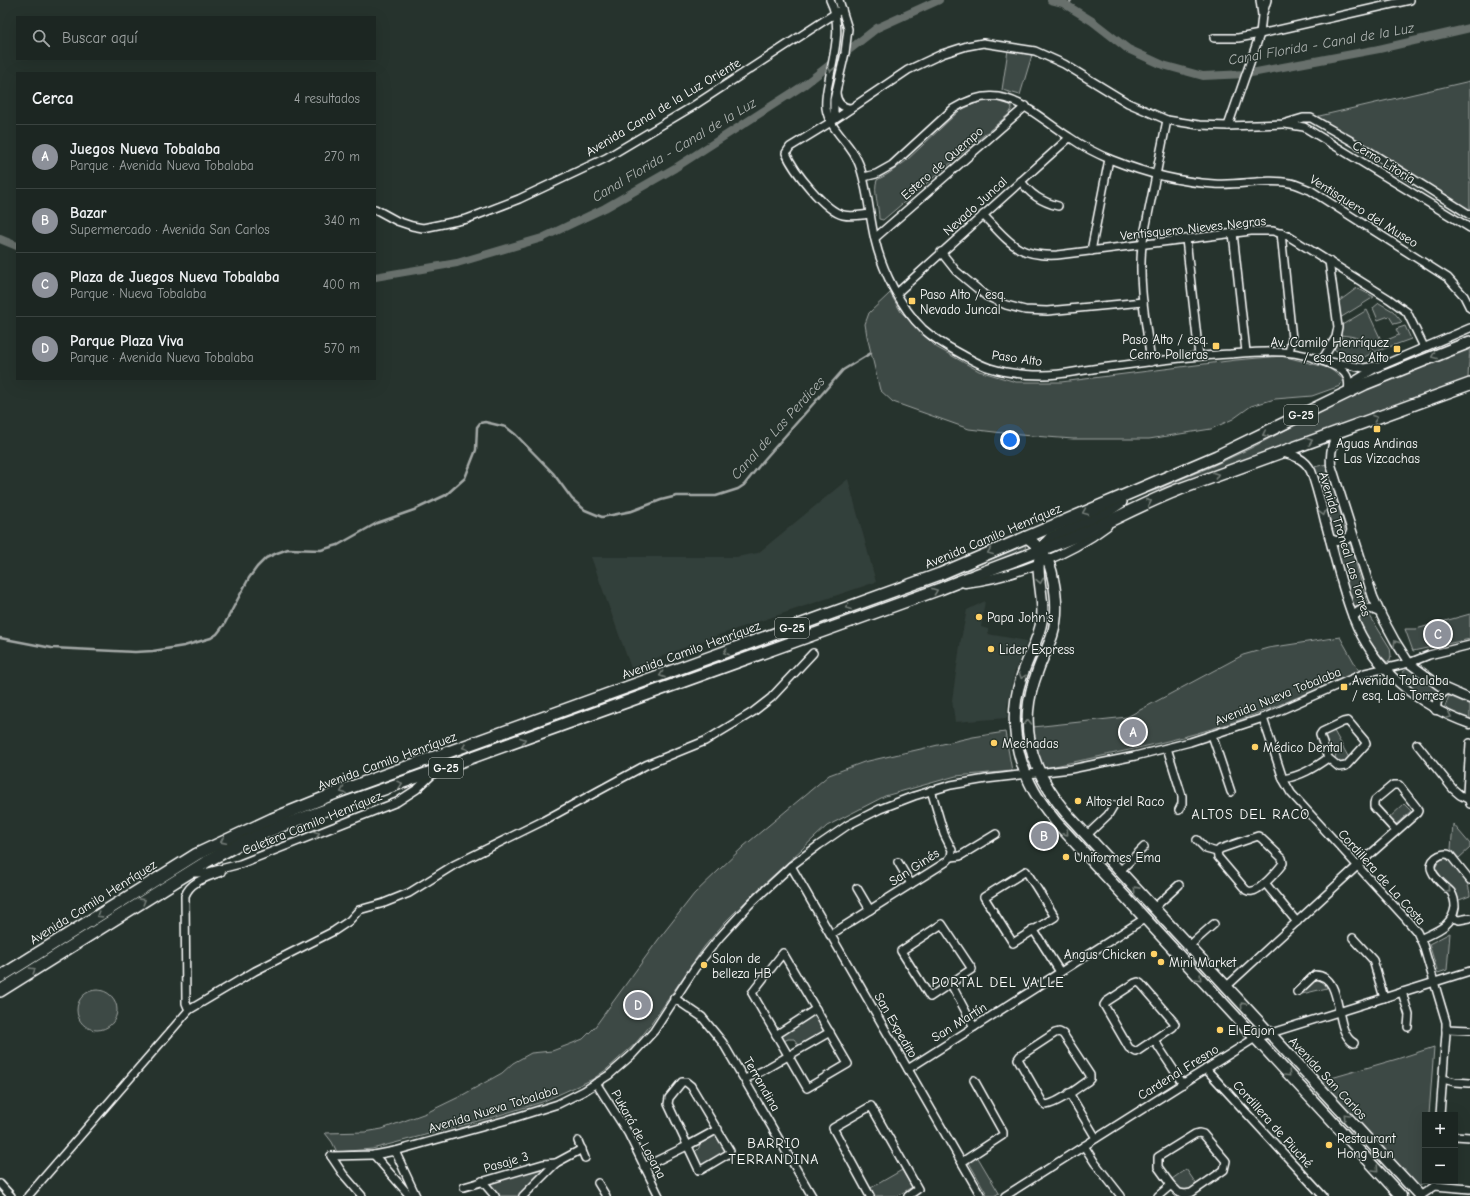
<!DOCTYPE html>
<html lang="es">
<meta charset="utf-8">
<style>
:root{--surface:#1c2622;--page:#252e2a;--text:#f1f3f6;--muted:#a0a5a5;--line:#3a4340;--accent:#8c9099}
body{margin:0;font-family:"Comic Neue",sans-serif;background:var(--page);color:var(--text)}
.controls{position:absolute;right:12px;bottom:12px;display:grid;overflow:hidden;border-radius:0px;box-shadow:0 4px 16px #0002}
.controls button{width:36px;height:36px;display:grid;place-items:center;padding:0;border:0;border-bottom:1px solid var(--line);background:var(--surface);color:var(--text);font:20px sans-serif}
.you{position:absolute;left:1010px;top:440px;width:14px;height:14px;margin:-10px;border:3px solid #fff;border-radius:50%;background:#1a73e8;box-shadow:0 0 0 6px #1a73e833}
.badge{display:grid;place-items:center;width:26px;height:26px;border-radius:50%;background:var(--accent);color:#fff;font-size:13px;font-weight:700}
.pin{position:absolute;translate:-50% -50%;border:2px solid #fff;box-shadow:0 1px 4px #0006}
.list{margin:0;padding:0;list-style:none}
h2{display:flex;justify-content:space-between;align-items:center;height:52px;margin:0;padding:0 16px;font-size:17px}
h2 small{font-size:13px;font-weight:400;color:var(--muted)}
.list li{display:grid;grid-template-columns:26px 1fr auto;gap:12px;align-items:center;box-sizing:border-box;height:64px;padding:0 16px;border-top:1px solid var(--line)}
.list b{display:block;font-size:15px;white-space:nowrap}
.list p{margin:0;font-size:13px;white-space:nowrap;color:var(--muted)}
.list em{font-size:13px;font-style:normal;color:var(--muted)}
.icon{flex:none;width:22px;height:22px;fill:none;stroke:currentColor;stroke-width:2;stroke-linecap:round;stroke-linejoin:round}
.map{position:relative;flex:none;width:1470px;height:1196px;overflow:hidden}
.search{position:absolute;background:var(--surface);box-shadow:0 4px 16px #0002;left:16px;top:16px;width:360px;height:44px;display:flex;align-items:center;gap:10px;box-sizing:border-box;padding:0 14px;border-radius:0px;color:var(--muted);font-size:15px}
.panel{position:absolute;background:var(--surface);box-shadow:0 4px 16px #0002;left:16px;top:72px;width:360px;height:308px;border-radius:0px}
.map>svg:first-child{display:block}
.built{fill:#333f3a}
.green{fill:#3e4944;stroke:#9ea4a2}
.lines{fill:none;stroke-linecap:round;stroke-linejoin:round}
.stream{stroke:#a4a9a7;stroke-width:2.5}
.canal{stroke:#67706c;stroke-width:8}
.minor-casing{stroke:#fff;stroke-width:10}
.tertiary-casing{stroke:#fff;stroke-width:11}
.secondary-casing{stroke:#fff;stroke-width:13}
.primary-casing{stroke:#fff;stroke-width:14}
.minor{stroke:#26332d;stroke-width:7}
.tertiary{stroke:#26332d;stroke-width:8}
.secondary{stroke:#26332d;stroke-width:10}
.primary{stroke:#26332d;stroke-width:11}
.oneway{stroke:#727a76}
.poi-dot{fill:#ffd166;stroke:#26332d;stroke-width:1.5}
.labels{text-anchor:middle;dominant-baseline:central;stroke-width:3;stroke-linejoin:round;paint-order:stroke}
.shield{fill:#26332d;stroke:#bec2c0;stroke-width:1}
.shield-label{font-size:12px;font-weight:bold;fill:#fff}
.street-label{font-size:13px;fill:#fff;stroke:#26332d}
.poi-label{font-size:13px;fill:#fff;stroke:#26332d;text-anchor:start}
.water-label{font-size:14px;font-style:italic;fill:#b3b8b6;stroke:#26332d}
.neighbourhood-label{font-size:14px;letter-spacing:1px;fill:#fff;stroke:#26332d}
</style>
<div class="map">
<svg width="1470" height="1196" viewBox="0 0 1470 1196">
<rect width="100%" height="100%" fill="#26332d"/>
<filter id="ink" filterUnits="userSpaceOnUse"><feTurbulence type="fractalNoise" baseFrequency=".025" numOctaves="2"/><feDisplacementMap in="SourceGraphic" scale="8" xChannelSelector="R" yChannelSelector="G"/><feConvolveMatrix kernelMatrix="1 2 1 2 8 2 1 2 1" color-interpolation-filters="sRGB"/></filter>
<g filter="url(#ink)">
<!-- built -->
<g class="built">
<polygon points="848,479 876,582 707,639 631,668 591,557 736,557 758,553"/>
<polygon points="985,601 981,627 988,629 988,634 1027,641 1014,674 1007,707 1007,718 955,722 952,700 961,639 967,610"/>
</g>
<!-- green -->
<g class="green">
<polygon points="1008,50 1032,55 1020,95 1002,90"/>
<polygon points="1470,81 1470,215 1315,117"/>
<path d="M985 101H996L1011 105 1012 109 1009 114 883 220 879 219C879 207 873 190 877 180L888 174 906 161 959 111 973 104Z"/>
<polygon points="1357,288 1374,297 1340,318 1338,302"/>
<polygon points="890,293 901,312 936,347 979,371 1016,382 1061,382 1236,360 1282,356 1329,368 1343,379 1340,386 1312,396 1275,399 1251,406 1233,419 1211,429 1149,439 1073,439 1020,435 969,429 893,402 880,390 867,336 865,324 869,313"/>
<polygon points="1379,303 1393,311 1402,322 1394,324 1389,316 1378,320 1373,308"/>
<path d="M1367 310 1382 342 1399 335 1396 329 1405 326 1411 339 1375 352C1363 339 1357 336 1339 335L1342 325Z"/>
<path d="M1339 338C1356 339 1360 341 1372 353L1357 361 1335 350 1333 347Z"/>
<path d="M1470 346C1470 357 1468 368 1468 380L1238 464 1147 493 1208 468 1249 449 1359 392Z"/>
<path d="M1327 464 1345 530C1343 537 1337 538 1331 533L1314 467Z"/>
<polygon points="1349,540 1368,605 1360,604 1353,609 1335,545"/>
<polygon points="1026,545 1024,552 1008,559 957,573"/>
<path d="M1363 613H1366L1370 616 1390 648 1391 655 1390 661 1387 662C1376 652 1361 630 1359 616Z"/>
<polygon points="1470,614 1470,639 1413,651 1405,629 1416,629"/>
<path d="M1340 637 1359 671C1312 691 1266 712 1218 727 1160 745 1100 756 1041 769L1033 727 1127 717 1243 655 1268 648Z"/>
<polygon points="1408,668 1441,691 1434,703 1414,689 1402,678 1403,672"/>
<polygon points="1449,696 1470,705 1470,720 1444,709"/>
<polygon points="1334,731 1349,758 1339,765 1335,759 1336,753 1320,735"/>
<polygon points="1005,732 1012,771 956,776 885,796 827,826 750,897 725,922 704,947 649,1027 635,1044 607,1069 593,1079 542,1102 493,1117 372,1149 337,1152 332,1142 325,1133 365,1132 382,1129 426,1113 459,1097 502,1073 513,1063 531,1053 552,1051 568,1045 583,1039 594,1028 658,940 694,894 744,846 829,775 864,762 973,737"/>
<polygon points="1404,804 1411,811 1394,826 1388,819"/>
<polygon points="1453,824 1470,844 1470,848 1459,858 1451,849"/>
<path d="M1445 858C1457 865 1470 882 1470 896L1459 900 1435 868 1439 861Z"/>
<polygon points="1450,933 1447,970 1438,973 1429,944"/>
<polygon points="1317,978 1323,980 1327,988 1298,995"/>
<circle cx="97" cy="1010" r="20"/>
<polygon points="814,1014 825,1033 800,1047 794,1039 788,1039 784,1041 782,1035"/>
<polygon points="1434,1047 1429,1115 1425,1115 1424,1183 1416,1189 1321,1081 1397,1059"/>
<polygon points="716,1133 727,1153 701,1168 693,1154 699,1148 700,1142"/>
<polygon points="977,1156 999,1193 994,1196 988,1196 968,1161"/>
<polygon points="554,1162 520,1196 495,1196 482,1181"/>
<polygon points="1186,1169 1197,1185 1182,1195 1172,1179"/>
<polygon points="902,1170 912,1187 897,1196 872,1196 869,1189"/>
</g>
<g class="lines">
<!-- stream -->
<g class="stream">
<polyline points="1068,6 1071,0"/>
<polyline points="0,638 52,648 135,652 153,651 184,646 211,638 217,634 224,625 249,578 257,567 266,558 277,553 288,549 321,550 338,545 377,523 414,510 446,495 465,478 476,450 477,427 480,423 485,422 506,427 516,435 553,473 572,499 585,510 602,517 632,511 661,500 677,496 716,496 738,489 744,485 763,461 843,370 871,353"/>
</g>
<!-- canal -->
<g class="canal">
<polyline points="1051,0 1063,3 1092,21 1128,49 1163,65 1203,76 1246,74 1379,49 1470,28"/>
<polyline points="0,239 17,246"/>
<polyline points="375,277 457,263 542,238 605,208 675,168 804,85 877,28 939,0"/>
</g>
<!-- minor casing -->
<g class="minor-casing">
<g id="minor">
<path d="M830 0C843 26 834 53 829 80 827 89 825 99 826 108 829 130 852 144 859 164 868 188 869 215 875 240 882 270 901 308 923 329 934 339 948 347 961 354 970 359 980 365 990 368 1006 373 1026 375 1043 375 1062 375 1081 370 1100 368 1143 363 1186 356 1230 354 1267 351 1296 348 1330 364 1344 370 1351 375 1348 391"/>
<polyline points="1263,13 1267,0"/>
<polyline points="1214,38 1238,38 1260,34 1410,0"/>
<path d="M836 93C837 103 842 108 851 108"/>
<polyline points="831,122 834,115 834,100 845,53 848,29 839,0"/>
<polyline points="1285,124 1304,127 1470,228"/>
<polyline points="1228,126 1260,34 1262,15 1260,0"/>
<path d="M864 177 876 174 892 165 953 109C1002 78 1029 111 1069 137 1082 146 1097 154 1112 160 1145 173 1179 182 1214 184 1240 186 1265 178 1290 183 1297 184 1304 188 1310 190L1448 278 1464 296 1470 308"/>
<path d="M1021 181C1030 195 1042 202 1058 206"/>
<polyline points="375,209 397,221 412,226 423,228 467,219 519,199 606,158 690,108 842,9"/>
<path d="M870 214C861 215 852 217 843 215 825 211 793 170 786 153L790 147 831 122 908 70 942 54 967 46 983 43 1035 51 1064 64 1128 103 1167 120 1199 125 1228 126 1283 124 1303 118H1311L1367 150 1470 215"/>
<path d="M983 215C1010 242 1016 257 1057 255L1251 231H1273L1288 236 1389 299 1407 312 1424 347"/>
<polyline points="1233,233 1246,352"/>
<polyline points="1281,233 1292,339 1289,352"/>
<polyline points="875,238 1026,106"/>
<polyline points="1186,239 1199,356"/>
<polyline points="1091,251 1109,159"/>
<polyline points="941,252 956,271 986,296 1006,305 1025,310 1047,311 1143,302"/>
<polyline points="897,293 1069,138"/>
<polyline points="1322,360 1336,337 1338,327 1329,261"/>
<path d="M1151 362C1146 323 1138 284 1142 245L1167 120"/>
<polyline points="1330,362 1364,368 1375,366"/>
<polyline points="1349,384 1376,368 1470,328"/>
<polyline points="1263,718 1283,779 1291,793 1406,919 1417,932 1423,945 1446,1022 1446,1033 1440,1115"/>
<polygon points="1348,721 1365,741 1366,744 1346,766 1339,767 1328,758 1320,735 1322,732 1343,722"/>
<polyline points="1212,735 1231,792"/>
<polyline points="1470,743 1467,793 1470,804"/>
<polyline points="1417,744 1453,789 1460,795 1468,799"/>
<polyline points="1167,748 1182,796 1182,804 1179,810"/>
<path d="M1283 779C1301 776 1314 768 1328 758"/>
<polyline points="1087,835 1108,815 1114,805"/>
<path d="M1197 840 1206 849 1217 852 1220 849 1258 836 1261 838 1282 858 1283 863C1279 869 1260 891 1252 891 1250 892 1248 891 1246 890L1218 857 1217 852"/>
<polyline points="951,857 960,856 996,834"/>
<polyline points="898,862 911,884"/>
<polyline points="791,866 981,1196"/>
<polygon points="1026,871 1055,917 1013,943 984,897"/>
<polyline points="1120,871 1144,847"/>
<polyline points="191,873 205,873 240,864 397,802 417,789 434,773"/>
<polyline points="1265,883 1297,922"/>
<polyline points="857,888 870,910"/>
<polyline points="1154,908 1179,885"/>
<polyline points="1452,918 1459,920 1470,918"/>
<polygon points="942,924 972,969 930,997 901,951"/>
<polyline points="1033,929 1060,972"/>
<polyline points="830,935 946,862 951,857 952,850 944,834 931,790"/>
<polyline points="1353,938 1373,960 1384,998"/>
<path d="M1420 939C1436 931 1452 927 1455 907 1455 901 1454 897 1451 892 1445 886 1435 879 1432 871 1427 861 1441 851 1450 855L1470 880"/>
<polyline points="1189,946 1214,924"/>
<polygon points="783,953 848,1064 807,1088 752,993"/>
<polygon points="1138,982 1141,984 1173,1021 1175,1024 1173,1027 1136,1052 1129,1048 1104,1005 1106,1002 1135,983"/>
<polyline points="951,984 974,1027"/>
<polyline points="1226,987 1366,858 1417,813 1418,811 1417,808 1399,785 1393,785 1375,800 1374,803 1374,807 1396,831"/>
<path d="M1297 992 1315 975C1346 976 1332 1031 1354 1043"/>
<polyline points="1402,992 1409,1015 1408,1027"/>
<polyline points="674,998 702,1017 723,1043 812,1196"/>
<path d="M189 1010 186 1003 185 896C190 881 208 877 221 872"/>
<polyline points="1446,1029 1470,1030"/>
<path d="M1059 1032 1063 1034 1090 1075V1079L1088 1081C1077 1088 1059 1103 1046 1105L1043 1103 1018 1059 1020 1056 1055 1033Z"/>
<polyline points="776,1035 816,1009"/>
<polyline points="1154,1040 1183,1084"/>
<polyline points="908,1069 1144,919"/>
<polyline points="1206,1069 1323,1196"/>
<polyline points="745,1079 762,1071 830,1032"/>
<polyline points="1443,1079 1455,1082 1470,1083"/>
<polygon points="682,1082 686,1082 691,1086 730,1151 728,1154 701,1170 699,1170 668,1104 669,1098"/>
<polyline points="596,1083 628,1133 659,1196"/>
<polyline points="1069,1093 1096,1138"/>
<polygon points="1199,1133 1203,1134 1226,1161 1224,1170 1191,1193 1185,1194 1179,1193 1171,1185 1158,1167 1158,1157 1195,1134"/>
<polyline points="1455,1136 1470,1137"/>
<polyline points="578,1141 585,1158"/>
<polyline points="1084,1146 1095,1163 1121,1196"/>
<polyline points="395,1151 416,1196"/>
<polyline points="374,1155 410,1196"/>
<polyline points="331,1156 374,1155 395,1151 507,1120 558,1104 584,1091 609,1075 633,1054 654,1031 695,968 719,938 750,904 791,866 819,845 848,825 880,809 914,796 951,785 986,779 1071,769 1135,756 1190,742 1263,718 1365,673 1409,663 1429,655 1470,645"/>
<polyline points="331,1156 343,1174 362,1196"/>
<polyline points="962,1162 1003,1135 1003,1132 974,1080"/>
<polyline points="644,1167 687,1146 718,1129"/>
<polyline points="482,1181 495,1196"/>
<polyline points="598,1183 606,1196"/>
<polyline points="0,1184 11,1196"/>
<polyline points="464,1187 543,1164 556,1163"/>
<polyline points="28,1196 189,1010 255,971 334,931 349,921 359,910 384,903 409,893 454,865 543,821 646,765 705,741 753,712 771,698 813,653"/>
<polyline points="523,1196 556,1163 582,1149"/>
<polyline points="870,1196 833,1128 871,1106 918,1189 908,1196"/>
<polyline points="1005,1196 1255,1038 1470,971"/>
<polyline points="1158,1196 1171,1185"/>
<polyline points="1420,1196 1435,1186 1470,1189"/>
</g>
</g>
<!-- tertiary casing -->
<g class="tertiary-casing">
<g id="tertiary">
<path d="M1339 431C1332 442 1330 452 1331 465L1373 597 1382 617 1395 641 1409 663 1440 686 1470 699"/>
<path d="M1281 452C1294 455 1305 459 1311 471 1317 487 1321 504 1325 521 1334 553 1341 586 1353 617 1373 669 1418 706 1470 724"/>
<path d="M1330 539C1339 543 1348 542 1351 532"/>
<path d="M965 583C1011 578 1069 555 1107 526"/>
<path d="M1353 617C1361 608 1368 606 1379 612"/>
<path d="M1436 710C1436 700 1439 694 1447 690"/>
</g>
</g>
<!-- secondary casing -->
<g class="secondary-casing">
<g id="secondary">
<path d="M1026 537C1042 548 1050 560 1053 579 1057 598 1058 617 1052 636 1048 648 1042 658 1038 670 1033 683 1029 697 1028 711 1025 751 1042 784 1067 814L1420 1196"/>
<path d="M1042 550C1033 569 1045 596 1042 619 1039 640 1027 658 1021 679 1009 716 1015 757 1034 791 1040 802 1049 813 1057 823L1401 1196"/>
</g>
</g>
<!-- primary casing -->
<g class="primary-casing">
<g id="primary">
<polyline points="1043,547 1051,538 1097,518 1121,502"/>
<polyline points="0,977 197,854 272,819 346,789 940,574 1217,456 1365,384 1470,342"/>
<path d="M0 991 206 862 243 842 284 825 940 589C985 571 1030 555 1074 537 1110 522 1144 503 1180 489L1470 384"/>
</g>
</g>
<!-- minor -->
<use href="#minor" class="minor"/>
<!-- tertiary -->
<use href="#tertiary" class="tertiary"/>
<!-- secondary -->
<use href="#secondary" class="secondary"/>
<!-- primary -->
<use href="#primary" class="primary"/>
</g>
<!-- one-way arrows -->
<defs><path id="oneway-chevron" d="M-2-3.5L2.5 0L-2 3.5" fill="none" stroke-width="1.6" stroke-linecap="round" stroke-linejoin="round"/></defs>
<g class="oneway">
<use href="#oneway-chevron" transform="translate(831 69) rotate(101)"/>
<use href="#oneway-chevron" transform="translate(1434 356) rotate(159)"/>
<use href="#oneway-chevron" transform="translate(1375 418) rotate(-20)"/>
<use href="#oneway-chevron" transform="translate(1265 434) rotate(154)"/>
<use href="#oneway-chevron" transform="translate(1310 441) rotate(-20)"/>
<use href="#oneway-chevron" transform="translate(1216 475) rotate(-20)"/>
<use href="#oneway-chevron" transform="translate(1149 502) rotate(-24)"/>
<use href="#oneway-chevron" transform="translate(1085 512) rotate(157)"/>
<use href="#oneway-chevron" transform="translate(1323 513) rotate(75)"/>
<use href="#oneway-chevron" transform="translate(990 552) rotate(157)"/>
<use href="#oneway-chevron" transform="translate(1040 581) rotate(80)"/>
<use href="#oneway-chevron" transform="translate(935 591) rotate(-20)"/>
<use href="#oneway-chevron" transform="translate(848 607) rotate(160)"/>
<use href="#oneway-chevron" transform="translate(1396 643) rotate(-122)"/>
<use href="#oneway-chevron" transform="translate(726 652) rotate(160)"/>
<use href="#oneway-chevron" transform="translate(662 675) rotate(160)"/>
<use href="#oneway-chevron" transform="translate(1022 676) rotate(109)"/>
<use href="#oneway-chevron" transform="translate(1449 716) rotate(25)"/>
<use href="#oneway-chevron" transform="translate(1028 722) rotate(-91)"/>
<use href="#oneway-chevron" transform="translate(523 740) rotate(-20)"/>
<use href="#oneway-chevron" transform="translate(465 747) rotate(160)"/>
<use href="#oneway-chevron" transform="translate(400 784) rotate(-19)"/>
<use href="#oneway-chevron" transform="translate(343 791) rotate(159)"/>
<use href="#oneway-chevron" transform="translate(1066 833) rotate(48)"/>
<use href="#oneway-chevron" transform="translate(317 834) rotate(-21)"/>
<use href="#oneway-chevron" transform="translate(223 841) rotate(154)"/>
<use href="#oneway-chevron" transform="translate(1136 889) rotate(-132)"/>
<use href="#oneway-chevron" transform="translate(1448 890) rotate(48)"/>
<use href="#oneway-chevron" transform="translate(143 901) rotate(-32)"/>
<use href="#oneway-chevron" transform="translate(99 915) rotate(148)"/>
<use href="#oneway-chevron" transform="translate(33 970) rotate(-32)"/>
<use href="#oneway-chevron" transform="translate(1199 978) rotate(47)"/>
<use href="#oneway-chevron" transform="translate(1243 1005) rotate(-132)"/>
<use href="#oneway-chevron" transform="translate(1288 1074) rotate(47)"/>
<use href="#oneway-chevron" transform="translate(1346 1116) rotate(-133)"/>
<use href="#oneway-chevron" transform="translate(1376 1169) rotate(47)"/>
</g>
</g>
<!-- markers -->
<g class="poi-dot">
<rect x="908" y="297" width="8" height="8" rx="2"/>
<rect x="1212" y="342" width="8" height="8" rx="2"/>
<rect x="1393" y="345" width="8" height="8" rx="2"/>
<rect x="1373" y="425" width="8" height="8" rx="2"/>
<circle cx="979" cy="617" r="4"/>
<circle cx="991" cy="649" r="4"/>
<rect x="1340" y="683" width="8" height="8" rx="2"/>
<circle cx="994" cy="743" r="4"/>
<circle cx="1255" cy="747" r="4"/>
<circle cx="1078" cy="801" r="4"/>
<circle cx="1066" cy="857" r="4"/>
<circle cx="1154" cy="954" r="4"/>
<circle cx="1161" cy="962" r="4"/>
<circle cx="704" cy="965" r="4"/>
<circle cx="1220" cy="1030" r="4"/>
<circle cx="1329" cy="1145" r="4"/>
</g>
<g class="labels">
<!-- shield labels -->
<g class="shield">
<rect x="1284" y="405" width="34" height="20" rx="3"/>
<rect x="775" y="618" width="34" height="20" rx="3"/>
<rect x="429" y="758" width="34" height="20" rx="3"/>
</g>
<g class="shield-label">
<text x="1301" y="415">G-25</text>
<text x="792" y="628">G-25</text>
<text x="446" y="768">G-25</text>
</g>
<!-- street labels -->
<g class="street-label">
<text transform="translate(663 107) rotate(-31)">Avenida Canal de la Luz Oriente</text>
<text transform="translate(1384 162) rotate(31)">Cerro Litoria</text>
<text transform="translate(942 163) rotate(-41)">Estero de Quempo</text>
<text transform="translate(975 206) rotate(-42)">Nevado Juncal</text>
<text transform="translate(1364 211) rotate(32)">Ventisquero del Museo</text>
<text transform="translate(1193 228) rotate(-6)">Ventisquero Nieves Negras</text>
<text transform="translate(1017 358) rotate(8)">Paso Alto</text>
<text transform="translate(993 536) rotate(-23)">Avenida Camilo Henríquez</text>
<text transform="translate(1345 544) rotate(73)">Avenida Troncal Las Torres</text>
<text transform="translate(691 650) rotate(-20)">Avenida Camilo Henríquez</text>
<text transform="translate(1278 696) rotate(-22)">Avenida Nueva Tobalaba</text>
<text transform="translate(387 761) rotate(-20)">Avenida Camilo Henríquez</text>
<text transform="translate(312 823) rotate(-22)">Caletera Camilo Henríquez</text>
<text transform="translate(914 867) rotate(-33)">San Ginés</text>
<text transform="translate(1382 877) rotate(48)">Cordillera de La Costa</text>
<text transform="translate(93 902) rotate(-32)">Avenida Camilo Henríquez</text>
<text transform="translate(959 1022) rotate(-32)">San Martín</text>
<text transform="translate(896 1025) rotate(60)">San Expedito</text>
<text transform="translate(1178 1072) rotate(-32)">Cardenal Fresno</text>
<text transform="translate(1328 1078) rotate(47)">Avenida San Carlos</text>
<text transform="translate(762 1084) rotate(60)">Terrandina</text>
<text transform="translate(493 1109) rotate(-17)">Avenida Nueva Tobalaba</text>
<text transform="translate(1273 1124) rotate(48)">Cordillera de Piuché</text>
<text transform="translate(639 1134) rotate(61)">Pukará de Lasana</text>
<text transform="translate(506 1162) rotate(-16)">Pasaje 3</text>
</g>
<!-- poi labels -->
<g class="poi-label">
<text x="920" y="294">Paso Alto / esq.<tspan x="920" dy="15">Nevado Juncal</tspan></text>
<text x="1208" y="339" text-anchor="end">Paso Alto / esq.<tspan x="1208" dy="15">Cerro Polleras</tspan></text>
<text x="1389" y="342" text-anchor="end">Av. Camilo Henríquez<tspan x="1389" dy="15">/ esq. Paso Alto</tspan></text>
<text x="1377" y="443" text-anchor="middle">Aguas Andinas<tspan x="1377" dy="15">- Las Vizcachas</tspan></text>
<text x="987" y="617">Papa John's</text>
<text x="999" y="649">Lider Express</text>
<text x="1352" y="680">Avenida Tobalaba<tspan x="1352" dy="15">/ esq. Las Torres</tspan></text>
<text x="1002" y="743">Mechadas</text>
<text x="1263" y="747">Médico Dental</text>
<text x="1086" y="801">Altos del Raco</text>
<text x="1074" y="857">Uniformes Ema</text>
<text x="1146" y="954" text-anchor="end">Angus Chicken</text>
<text x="712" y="958">Salon de<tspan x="712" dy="15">belleza HB</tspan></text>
<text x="1169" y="962">Mini Market</text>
<text x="1228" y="1030">El Eajon</text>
<text x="1337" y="1138">Restaurant<tspan x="1337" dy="15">Hong Bun</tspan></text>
</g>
<!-- water labels -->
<g class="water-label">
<text transform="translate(1321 44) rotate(-10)">Canal Florida - Canal de la Luz</text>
<text transform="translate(674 150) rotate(-31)">Canal Florida - Canal de la Luz</text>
<text transform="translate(778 428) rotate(-48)">Canal de Las Perdices</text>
</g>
<!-- neighbourhood labels -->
<g class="neighbourhood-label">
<text x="1251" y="814">ALTOS DEL RACO</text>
<text x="998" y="982">PORTAL DEL VALLE</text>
<text x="774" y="1143">BARRIO<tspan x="774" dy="16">TERRANDINA</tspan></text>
</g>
</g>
</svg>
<div class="controls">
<button>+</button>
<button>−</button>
</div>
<div class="you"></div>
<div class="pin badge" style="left:1133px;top:732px">A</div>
<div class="pin badge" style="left:1044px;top:836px">B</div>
<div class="pin badge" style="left:1438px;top:634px">C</div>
<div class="pin badge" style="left:638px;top:1005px">D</div>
<div class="search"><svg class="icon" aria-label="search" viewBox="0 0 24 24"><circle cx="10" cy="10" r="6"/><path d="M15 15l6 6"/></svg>Buscar aquí</div>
<section class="panel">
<h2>Cerca<small>4 resultados</small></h2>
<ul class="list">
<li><span class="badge">A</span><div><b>Juegos Nueva Tobalaba</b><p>Parque · Avenida Nueva Tobalaba</p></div><em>270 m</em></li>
<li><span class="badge">B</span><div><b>Bazar</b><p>Supermercado · Avenida San Carlos</p></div><em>340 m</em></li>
<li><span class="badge">C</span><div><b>Plaza de Juegos Nueva Tobalaba</b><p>Parque · Nueva Tobalaba</p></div><em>400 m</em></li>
<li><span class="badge">D</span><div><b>Parque Plaza Viva</b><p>Parque · Avenida Nueva Tobalaba</p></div><em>570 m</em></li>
</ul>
</section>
</div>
